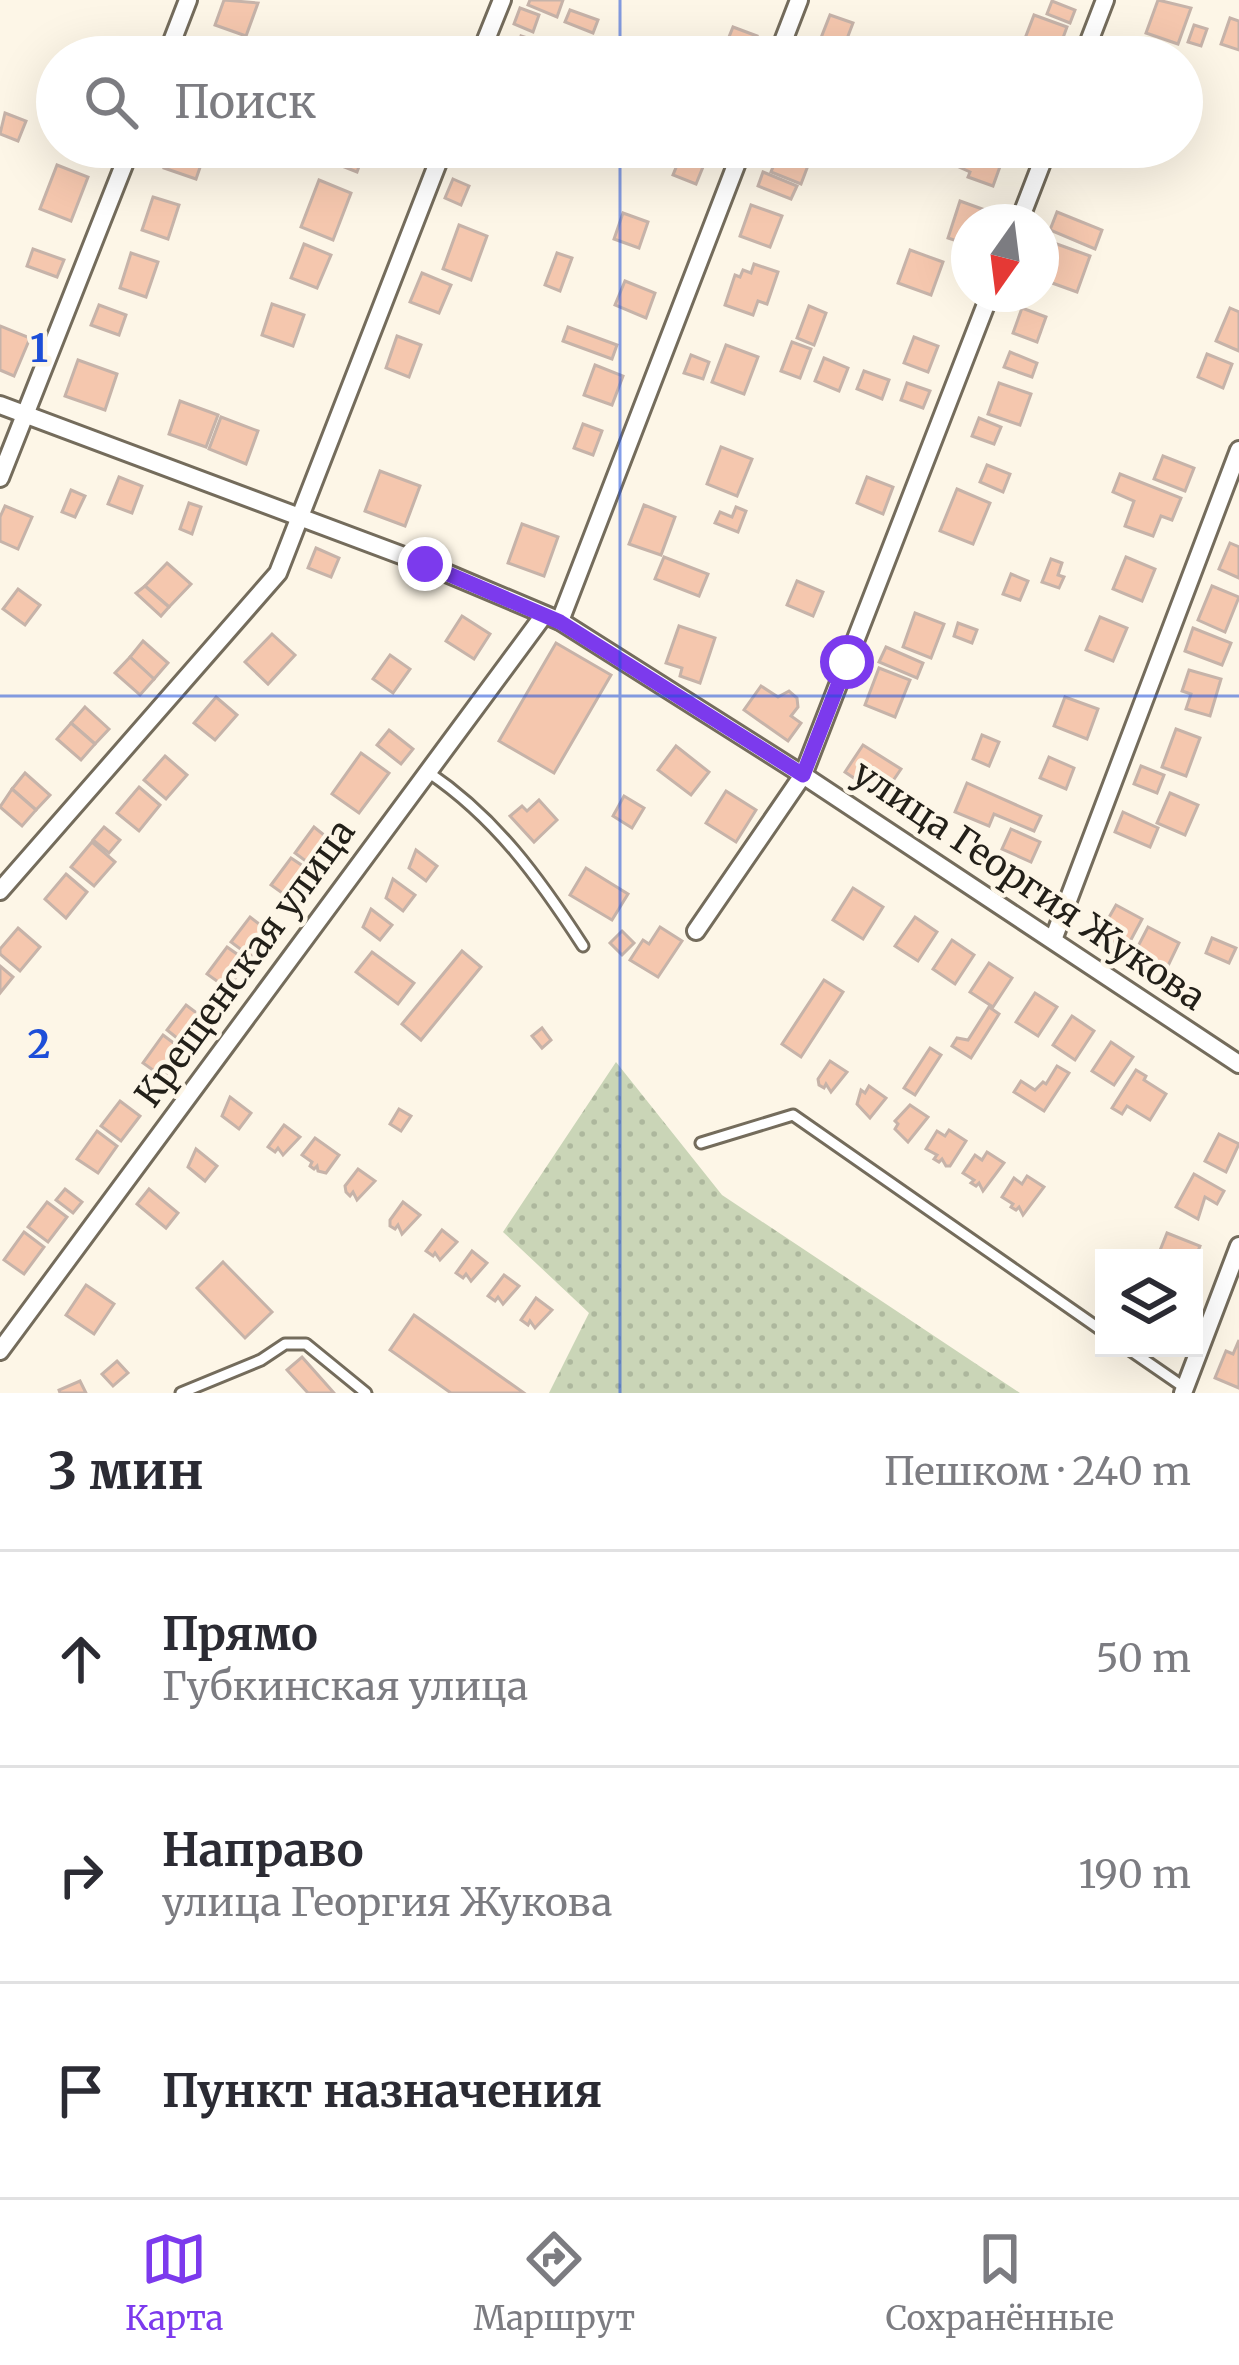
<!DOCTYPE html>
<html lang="ru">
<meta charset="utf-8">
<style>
:root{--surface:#fff;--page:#f2f2f3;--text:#2b2b33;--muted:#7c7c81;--line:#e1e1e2;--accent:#7c3aed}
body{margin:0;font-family:Merriweather,serif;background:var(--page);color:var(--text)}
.controls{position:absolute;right:36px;bottom:36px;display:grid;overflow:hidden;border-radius:0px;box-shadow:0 12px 48px #0002}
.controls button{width:108px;height:108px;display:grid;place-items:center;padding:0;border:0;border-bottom:3px solid var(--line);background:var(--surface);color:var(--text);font:60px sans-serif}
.compass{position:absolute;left:951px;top:204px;width:108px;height:108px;border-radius:50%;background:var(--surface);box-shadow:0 12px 48px #0002;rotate:194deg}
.stop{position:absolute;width:36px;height:36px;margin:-27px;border:9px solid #7c3aed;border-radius:50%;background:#fff}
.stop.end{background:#7c3aed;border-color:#fff;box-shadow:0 3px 12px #0008}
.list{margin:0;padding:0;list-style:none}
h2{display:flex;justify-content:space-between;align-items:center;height:156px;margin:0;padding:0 48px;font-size:51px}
h2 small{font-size:39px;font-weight:400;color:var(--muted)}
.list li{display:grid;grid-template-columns:78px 1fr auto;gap:36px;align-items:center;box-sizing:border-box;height:216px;padding:0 48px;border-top:3px solid var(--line)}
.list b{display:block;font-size:45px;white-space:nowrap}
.list p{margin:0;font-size:39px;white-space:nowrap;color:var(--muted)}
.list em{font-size:39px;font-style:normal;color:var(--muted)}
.icon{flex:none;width:66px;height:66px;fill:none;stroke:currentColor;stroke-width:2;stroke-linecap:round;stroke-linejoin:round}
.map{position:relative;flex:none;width:1239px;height:1393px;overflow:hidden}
.search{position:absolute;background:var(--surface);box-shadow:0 12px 48px #0002;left:36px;right:36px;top:36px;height:132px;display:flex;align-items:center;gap:30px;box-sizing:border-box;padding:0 42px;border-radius:66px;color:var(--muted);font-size:45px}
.sheet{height:804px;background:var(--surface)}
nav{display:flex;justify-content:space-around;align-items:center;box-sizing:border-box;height:168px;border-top:3px solid var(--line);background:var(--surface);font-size:33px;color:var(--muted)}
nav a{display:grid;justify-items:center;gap:6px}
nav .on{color:var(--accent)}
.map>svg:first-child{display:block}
.grass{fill:url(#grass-dots)}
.building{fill:#f5c7ae;stroke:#c6b3a9;stroke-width:3}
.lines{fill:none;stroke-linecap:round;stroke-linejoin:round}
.lane-casing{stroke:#746c5c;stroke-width:15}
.street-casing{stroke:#746c5c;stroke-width:22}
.lane{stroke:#fff;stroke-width:9}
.street{stroke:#fff;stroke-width:16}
.route{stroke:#7c3aed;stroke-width:15}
.grid{fill:none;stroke:#1d4ed8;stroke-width:3;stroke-opacity:0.55}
.labels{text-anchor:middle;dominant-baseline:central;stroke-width:9;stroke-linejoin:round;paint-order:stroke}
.street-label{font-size:36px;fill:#232019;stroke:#fdf6e7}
.grid-label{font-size:39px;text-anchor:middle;font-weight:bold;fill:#1d4ed8;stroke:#fdf6e7;stroke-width:9;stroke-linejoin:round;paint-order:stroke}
</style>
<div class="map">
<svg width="1239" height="1393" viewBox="0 0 1239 1393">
<defs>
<pattern id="grass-dots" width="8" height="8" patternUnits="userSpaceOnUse" patternTransform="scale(3)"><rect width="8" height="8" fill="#cad5b7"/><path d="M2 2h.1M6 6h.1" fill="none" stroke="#adb79d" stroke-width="1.8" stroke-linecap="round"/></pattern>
</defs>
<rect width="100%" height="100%" fill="#fdf6e7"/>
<!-- grass -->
<polygon class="grass" points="616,1062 722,1195 1020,1393 549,1393 589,1313 503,1232"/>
<!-- building -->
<g class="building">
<polygon points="224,0 258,3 246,36 215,25"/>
<polygon points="530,0 563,0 557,17 528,5"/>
<polygon points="1158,0 1191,8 1178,44 1146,33"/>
<polygon points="1052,1 1075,10 1070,23 1047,14"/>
<polygon points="520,8 539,15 533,32 514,24"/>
<polygon points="570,10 598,20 593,33 565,22"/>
<polygon points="830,15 853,23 840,57 817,48"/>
<polygon points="1034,15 1067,27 1057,54 1024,41"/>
<polygon points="1230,18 1239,21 1239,50 1221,44"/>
<polygon points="1194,25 1207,29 1201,46 1188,42"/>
<polygon points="733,27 757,36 749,57 721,57"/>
<polygon points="521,36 543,43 538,57 514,57"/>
<polygon points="109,40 135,50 132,57 102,57"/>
<polygon points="5,113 26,121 18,141 0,134"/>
<polygon points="171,147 207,147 196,179 164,168"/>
<polygon points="340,147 366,147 357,172 334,163"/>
<polygon points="781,147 815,147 801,184 771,172"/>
<polygon points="966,147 1007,147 993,186 968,177 970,172 959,167"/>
<polygon points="1096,147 1137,147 1132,160"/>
<polygon points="684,148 707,157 696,184 673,175"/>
<polygon points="57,165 88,177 71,221 40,209"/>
<polygon points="763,172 797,186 791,199 758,186"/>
<polygon points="453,179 469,186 461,205 445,198"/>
<polygon points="319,180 351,193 333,240 301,227"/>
<polygon points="153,197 179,205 168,239 142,230"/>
<polygon points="960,201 985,210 981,222 969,222 969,245 948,238"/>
<polygon points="751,205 782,216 770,247 740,236"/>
<polygon points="1057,212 1102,230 1095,249 1050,230"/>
<polygon points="623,213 648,222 639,248 614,239"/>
<polygon points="459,225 487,236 471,280 443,269"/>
<polygon points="1054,243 1090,256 1077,292 1041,279"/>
<polygon points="304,244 331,255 317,288 291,278"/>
<polygon points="33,249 64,260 57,277 27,266"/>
<polygon points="910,250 943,262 931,295 898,283"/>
<polygon points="131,253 158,262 146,297 120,288"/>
<polygon points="557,253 572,258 560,291 545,285"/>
<polygon points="754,264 778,272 767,304 758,301 753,315 725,305 735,275 740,277 743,270 751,273"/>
<polygon points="422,273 451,285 439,313 410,302"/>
<polygon points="625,281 655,293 646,318 615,305"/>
<polygon points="272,304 304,315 293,346 262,335"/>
<polygon points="99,305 126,315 119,335 91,325"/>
<polygon points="809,306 826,313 814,345 797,338"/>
<polygon points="1022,308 1046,317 1037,342 1013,333"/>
<polygon points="1230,308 1239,312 1239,351 1216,341"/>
<polygon points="0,326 30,338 14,376 0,370"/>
<polygon points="568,327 617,345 612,359 563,341"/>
<polygon points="397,336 421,345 409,377 386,368"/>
<polygon points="914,337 938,346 928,372 904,363"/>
<polygon points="792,342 811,349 800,378 781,371"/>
<polygon points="726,345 758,357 744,394 712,382"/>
<polygon points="1010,352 1037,363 1032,377 1004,367"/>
<polygon points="1207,354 1232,364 1223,388 1198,377"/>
<polygon points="691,355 709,362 703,379 684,373"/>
<polygon points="824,358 848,368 839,391 815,381"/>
<polygon points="78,360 117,374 105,410 65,396"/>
<polygon points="595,365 623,376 612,405 584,395"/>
<polygon points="864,371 889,380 882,399 857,389"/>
<polygon points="907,383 930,391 923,408 901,400"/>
<polygon points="999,383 1031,394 1020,425 988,414"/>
<polygon points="180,401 218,415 206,447 169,434"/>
<polygon points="221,417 258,431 246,464 209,449"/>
<polygon points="979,418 1001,427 994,444 972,436"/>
<polygon points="583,424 602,431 593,455 574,448"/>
<polygon points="721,447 752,459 737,496 707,484"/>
<polygon points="1163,456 1194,468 1185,491 1154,479"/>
<polygon points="987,465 1010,474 1003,492 980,482"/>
<polygon points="380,471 420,486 405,526 365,511"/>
<polygon points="1120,474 1181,498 1172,520 1161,516 1153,536 1125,526 1134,501 1113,492"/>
<polygon points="119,477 142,486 132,513 108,504"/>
<polygon points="867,477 893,487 883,514 857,503"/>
<polygon points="957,489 990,503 973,544 940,531"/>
<polygon points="71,490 85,496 75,517 62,512"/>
<polygon points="189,503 201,507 192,534 180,529"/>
<polygon points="644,505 675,517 661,555 629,544"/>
<polygon points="5,506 32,517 18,549 0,541 0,517"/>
<polygon points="736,507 746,511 738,532 715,523 720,512 732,517"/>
<polygon points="522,524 558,537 544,576 508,563"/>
<polygon points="1230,543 1239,547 1239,578 1219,569"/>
<polygon points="316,548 339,558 331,577 308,568"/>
<polygon points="664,557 708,574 699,596 655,579"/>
<polygon points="1126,557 1155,569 1142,601 1113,589"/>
<polygon points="1051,559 1062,563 1058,575 1064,577 1059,588 1042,582"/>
<polygon points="167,563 191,584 169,607 145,586"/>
<polygon points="1011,574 1028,581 1020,600 1003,594"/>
<polygon points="797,581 823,592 813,616 787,605"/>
<polygon points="145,586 169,607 161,616 136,593"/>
<polygon points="1212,586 1239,597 1225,632 1198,620"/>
<polygon points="18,589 40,605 25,625 3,609"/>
<polygon points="915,613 944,624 931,658 903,647"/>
<polygon points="462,616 490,634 474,659 446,641"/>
<polygon points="1100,617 1127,628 1113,661 1086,650"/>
<polygon points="958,623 977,630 972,643 954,636"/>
<polygon points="679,626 715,638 700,683 680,676 682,668 666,663"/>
<polygon points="1193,628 1231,643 1222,665 1185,651"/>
<polygon points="272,634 295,655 268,684 245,662"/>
<polygon points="143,641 168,663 154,679 130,657"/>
<polygon points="556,643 611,675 554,773 499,741"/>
<polygon points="886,647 923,663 917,678 879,662"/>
<polygon points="390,655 410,669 393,693 373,679"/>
<polygon points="130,657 154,679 140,695 115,673"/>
<polygon points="879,668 910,680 895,717 865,705"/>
<polygon points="1189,670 1221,679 1210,716 1186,709 1191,694 1182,691"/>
<polygon points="761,686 778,697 789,691 797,698 798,707 791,716 801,723 788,741 744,710"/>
<polygon points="216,697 237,715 215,740 194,723"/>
<polygon points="1065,697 1098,709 1087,739 1054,726"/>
<polygon points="85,707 109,729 95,744 71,723"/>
<polygon points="71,723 95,744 81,760 57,739"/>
<polygon points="1176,729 1200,738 1186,776 1162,767"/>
<polygon points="389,730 413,749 401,764 377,745"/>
<polygon points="982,735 999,742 989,766 973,759"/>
<polygon points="863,745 901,769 882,797 845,772"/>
<polygon points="676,746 709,772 691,795 658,770"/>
<polygon points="361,753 389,773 359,813 332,794"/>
<polygon points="165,756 187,775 166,799 144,780"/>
<polygon points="1049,757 1074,768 1066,789 1040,778"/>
<polygon points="1141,766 1164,775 1157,793 1134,784"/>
<polygon points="25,773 50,795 36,810 12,789"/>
<polygon points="967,783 1041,816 1034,831 994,814 989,826 955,812"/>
<polygon points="139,787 160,805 139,831 117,813"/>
<polygon points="12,789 36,810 22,826 0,807"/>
<polygon points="726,791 756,810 736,842 706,823"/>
<polygon points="1170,793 1198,805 1185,835 1157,823"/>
<polygon points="624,796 644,808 632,828 613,816"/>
<polygon points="539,800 557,820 534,842 510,816 522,806 527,811"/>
<polygon points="1123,812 1158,828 1150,847 1115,832"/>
<polygon points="104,827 120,840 109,853 93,840"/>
<polygon points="314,827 334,843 315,868 295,853"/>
<polygon points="1011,829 1040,842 1031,862 1002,849"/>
<polygon points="92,842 115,862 94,886 71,867"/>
<polygon points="416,850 437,866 426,881 409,868"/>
<polygon points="291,858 312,872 292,900 271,885"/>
<polygon points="586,868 628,894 612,920 570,895"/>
<polygon points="66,874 87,892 66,918 45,899"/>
<polygon points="393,879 415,895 403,911 386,898"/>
<polygon points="853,888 883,907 863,939 833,920"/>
<polygon points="1116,905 1142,919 1126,949 1099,935"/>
<polygon points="371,909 392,925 380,940 363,927"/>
<polygon points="250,917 270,932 251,957 231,942"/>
<polygon points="915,917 937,932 918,961 895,946"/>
<polygon points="660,927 682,941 658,977 630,960 643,940 649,944"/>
<polygon points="1148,927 1179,943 1166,970 1134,954"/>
<polygon points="18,928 40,947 20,971 0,954 0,949"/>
<polygon points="622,931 634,943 622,955 610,943"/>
<polygon points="1212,938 1236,948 1229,963 1206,953"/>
<polygon points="952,940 974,955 955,984 933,969"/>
<polygon points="227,947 247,961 228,989 207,974"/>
<polygon points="462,951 481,967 421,1040 402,1024"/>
<polygon points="372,952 414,983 398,1004 356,972"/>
<polygon points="989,963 1012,978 993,1007 970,992"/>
<polygon points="0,966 13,977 0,993"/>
<polygon points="824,980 843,992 801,1057 782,1044"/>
<polygon points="1035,993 1057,1007 1038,1036 1016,1022"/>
<polygon points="186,1005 206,1020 187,1046 167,1030"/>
<polygon points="989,1007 999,1014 971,1058 952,1046 957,1038 968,1040"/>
<polygon points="1072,1016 1094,1031 1075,1060 1053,1045"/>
<polygon points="542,1028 551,1040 542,1048 532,1036"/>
<polygon points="163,1035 183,1050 164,1078 143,1063"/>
<polygon points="1111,1042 1133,1057 1114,1085 1092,1071"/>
<polygon points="930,1048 941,1055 915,1095 904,1088"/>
<polygon points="830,1061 847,1072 831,1092 826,1084 824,1088 819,1085 818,1079"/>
<polygon points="1057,1066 1069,1073 1044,1111 1014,1092 1021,1081 1035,1090 1043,1082 1046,1084"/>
<polygon points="1136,1070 1146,1076 1144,1080 1166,1094 1150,1120 1127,1106 1122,1114 1112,1108"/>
<polygon points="869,1086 886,1098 870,1118 857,1104 861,1090 865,1093"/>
<polygon points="230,1097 251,1113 239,1129 222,1116"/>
<polygon points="120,1101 140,1116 121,1141 101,1126"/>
<polygon points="910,1105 928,1117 908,1142 895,1129 898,1124 895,1121"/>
<polygon points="399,1109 411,1116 401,1131 390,1124"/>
<polygon points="284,1125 300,1137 283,1155 278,1148 275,1152 268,1147"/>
<polygon points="949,1130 966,1141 950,1166 946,1166 942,1159 939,1162 934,1159 937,1155 926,1149 937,1131 945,1136"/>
<polygon points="97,1131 117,1146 98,1173 77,1159"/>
<polygon points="1219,1134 1239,1144 1226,1172 1205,1161"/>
<polygon points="315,1138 339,1155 326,1173 318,1171 317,1166 314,1169 310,1166 312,1162 302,1155"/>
<polygon points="196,1149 217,1166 205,1181 188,1167"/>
<polygon points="987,1152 1004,1163 983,1191 979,1183 976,1186 971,1183 974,1180 963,1173 975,1155 982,1160"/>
<polygon points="358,1169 375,1181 357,1200 353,1192 350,1196 346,1192 345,1186"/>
<polygon points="1194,1174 1224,1191 1217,1204 1205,1197 1198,1219 1176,1207"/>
<polygon points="1027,1176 1044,1187 1023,1215 1019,1207 1016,1210 1011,1207 1013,1204 1002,1197 1014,1178 1022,1184"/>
<polygon points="65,1189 82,1202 73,1213 56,1200"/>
<polygon points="149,1189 178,1213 166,1228 137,1204"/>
<polygon points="47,1202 67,1217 48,1242 28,1227"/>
<polygon points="403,1202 420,1215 402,1234 398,1225 395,1229 390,1226 390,1220"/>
<polygon points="442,1230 457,1242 440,1260 435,1253 433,1256 426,1251"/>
<polygon points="24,1232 44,1247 24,1274 4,1260"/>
<polygon points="1167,1233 1200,1246 1194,1261 1194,1258 1157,1258"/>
<polygon points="472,1251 487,1263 471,1281 466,1274 463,1278 456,1273"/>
<polygon points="223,1262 272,1312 245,1338 197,1288"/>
<polygon points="504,1275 519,1286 503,1304 498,1297 495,1301 488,1296"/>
<polygon points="86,1285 114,1304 94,1334 66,1315"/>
<polygon points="536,1298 552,1310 535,1328 530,1321 528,1325 521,1320"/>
<polygon points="414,1315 524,1393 451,1393 390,1350"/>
<polygon points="1239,1340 1239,1388 1215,1378 1226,1351 1233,1354"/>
<polygon points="302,1357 334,1393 308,1393 287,1370"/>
<polygon points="117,1361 128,1373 113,1386 102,1374"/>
<polygon points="80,1381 86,1393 60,1393 59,1390"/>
</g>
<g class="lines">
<!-- lane casing -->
<g class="lane-casing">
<g id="lane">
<path d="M428 772C496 818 539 878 583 946"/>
<polyline points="701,1143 793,1115 1104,1332"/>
<polyline points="1127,1348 1185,1388"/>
<polyline points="181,1393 261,1360 285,1344 306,1344 366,1393"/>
</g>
</g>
<!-- street casing -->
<g class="street-casing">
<g id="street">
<polyline points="166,57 188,0"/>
<polyline points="479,57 502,0"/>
<polyline points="777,57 799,0"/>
<polyline points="1083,57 1105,0"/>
<polyline points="1019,222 1048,147"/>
<polyline points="0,405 425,564 560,621 803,775 1239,1064"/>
<polyline points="0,478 131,147"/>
<polyline points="560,621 743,147"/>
<polyline points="0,891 278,573 444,147"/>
<polyline points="696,931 803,775 990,294"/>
<polyline points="1053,940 1239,450"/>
<polyline points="0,1351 544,615"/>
<polyline points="1183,1393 1239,1246"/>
</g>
</g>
<!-- lane -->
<use href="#lane" class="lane"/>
<!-- street -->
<use href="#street" class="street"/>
</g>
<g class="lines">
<!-- route -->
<polyline class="route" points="425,564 560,622 803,775 847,662"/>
</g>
<!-- grid -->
<path class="grid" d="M620 0V57M620 147V1393M0 696H1239"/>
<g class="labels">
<!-- street labels -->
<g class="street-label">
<text transform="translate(1029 885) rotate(34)">улица Георгия Жукова</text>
<text transform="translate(245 963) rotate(-54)">Крещенская улица</text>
</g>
</g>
<g class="grid-label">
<text x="39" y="362">1</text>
<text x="39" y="1058">2</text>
</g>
</svg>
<div class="controls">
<button><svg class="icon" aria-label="layers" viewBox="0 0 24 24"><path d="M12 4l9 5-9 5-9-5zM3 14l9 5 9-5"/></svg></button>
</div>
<svg class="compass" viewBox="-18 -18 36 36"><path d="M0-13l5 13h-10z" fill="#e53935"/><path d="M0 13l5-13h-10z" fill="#7c7c81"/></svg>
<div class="stop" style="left:847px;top:662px"></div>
<div class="stop end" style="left:425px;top:564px"></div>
<div class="search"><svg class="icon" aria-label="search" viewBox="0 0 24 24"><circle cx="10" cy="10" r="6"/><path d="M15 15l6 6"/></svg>Поиск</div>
</div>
<section class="sheet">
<h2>3 мин<small>Пешком · 240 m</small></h2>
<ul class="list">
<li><svg class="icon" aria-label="ahead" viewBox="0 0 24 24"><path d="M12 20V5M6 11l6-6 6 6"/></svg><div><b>Прямо</b><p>Губкинская улица</p></div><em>50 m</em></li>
<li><svg class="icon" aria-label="right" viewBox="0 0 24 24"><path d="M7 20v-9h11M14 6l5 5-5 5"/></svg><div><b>Направо</b><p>улица Георгия Жукова</p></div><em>190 m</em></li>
<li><svg class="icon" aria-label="arrive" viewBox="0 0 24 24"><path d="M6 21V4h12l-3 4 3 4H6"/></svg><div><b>Пункт назначения</b></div></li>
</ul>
</section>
<nav>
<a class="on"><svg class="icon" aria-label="map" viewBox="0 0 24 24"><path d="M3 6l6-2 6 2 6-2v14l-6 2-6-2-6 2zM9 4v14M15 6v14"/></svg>Карта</a>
<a><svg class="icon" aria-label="directions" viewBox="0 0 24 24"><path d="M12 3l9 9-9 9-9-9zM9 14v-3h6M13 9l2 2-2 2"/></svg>Маршрут</a>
<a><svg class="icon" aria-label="saved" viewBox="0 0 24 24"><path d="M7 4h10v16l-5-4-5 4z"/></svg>Сохранённые</a>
</nav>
